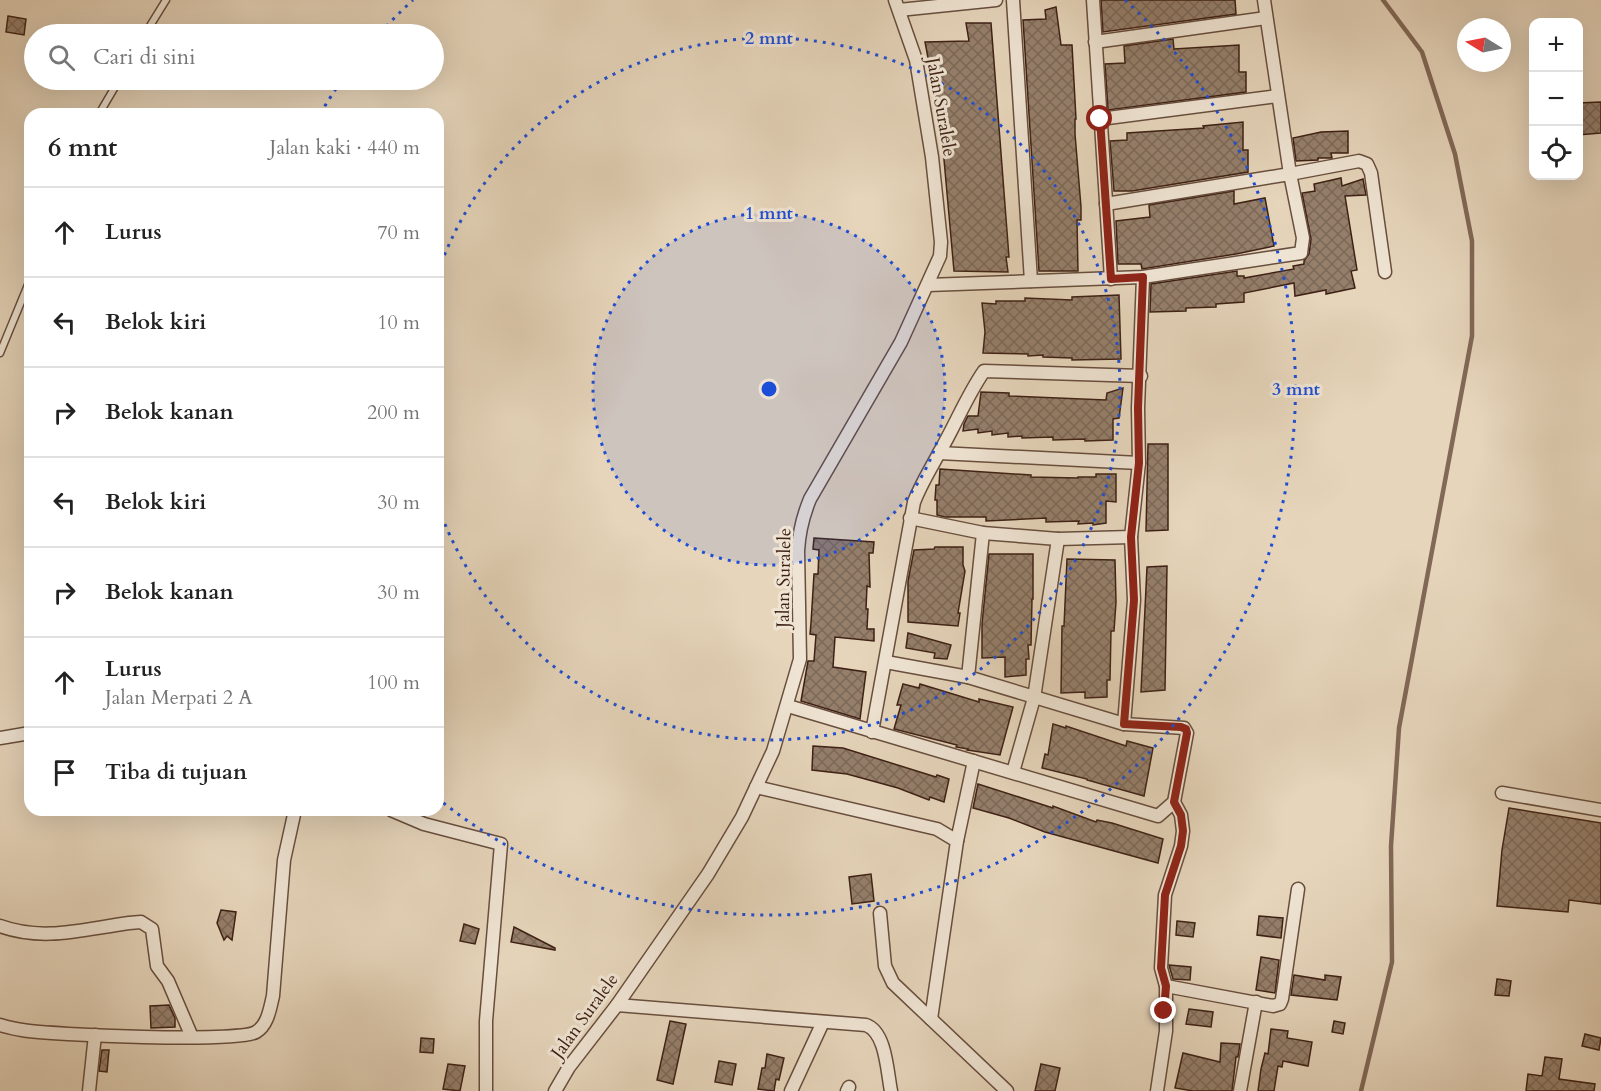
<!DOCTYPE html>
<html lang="id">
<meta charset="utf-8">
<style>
:root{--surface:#fff;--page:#f2f2f2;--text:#222;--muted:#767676;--line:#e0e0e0}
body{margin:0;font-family:Cardo,serif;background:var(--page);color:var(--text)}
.controls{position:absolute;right:18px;top:18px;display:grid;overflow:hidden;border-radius:12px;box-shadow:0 6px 24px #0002}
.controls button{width:54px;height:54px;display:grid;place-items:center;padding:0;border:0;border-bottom:2px solid var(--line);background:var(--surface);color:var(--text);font:30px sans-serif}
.compass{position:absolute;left:1457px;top:18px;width:54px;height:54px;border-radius:50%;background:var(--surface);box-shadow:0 6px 24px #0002;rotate:280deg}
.stop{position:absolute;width:18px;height:18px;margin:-14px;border:4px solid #8f2418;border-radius:50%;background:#fff}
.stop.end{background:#8f2418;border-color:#fff;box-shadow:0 2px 6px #0008}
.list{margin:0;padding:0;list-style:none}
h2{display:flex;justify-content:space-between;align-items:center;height:78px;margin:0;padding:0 24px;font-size:26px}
h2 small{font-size:20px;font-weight:400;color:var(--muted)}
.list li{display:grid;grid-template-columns:39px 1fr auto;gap:18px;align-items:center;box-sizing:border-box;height:90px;padding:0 24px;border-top:2px solid var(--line)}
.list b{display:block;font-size:22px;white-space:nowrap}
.list p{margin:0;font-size:20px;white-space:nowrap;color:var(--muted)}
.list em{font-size:20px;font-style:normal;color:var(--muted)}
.icon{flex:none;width:33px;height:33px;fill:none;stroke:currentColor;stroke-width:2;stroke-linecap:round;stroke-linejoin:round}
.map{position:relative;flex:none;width:1601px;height:1091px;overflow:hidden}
.search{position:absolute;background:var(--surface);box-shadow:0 6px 24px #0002;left:24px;top:24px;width:420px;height:66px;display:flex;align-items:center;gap:15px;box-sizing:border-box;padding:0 21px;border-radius:33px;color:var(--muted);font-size:22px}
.panel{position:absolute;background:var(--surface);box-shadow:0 6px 24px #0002;left:24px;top:108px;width:420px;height:708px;border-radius:18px}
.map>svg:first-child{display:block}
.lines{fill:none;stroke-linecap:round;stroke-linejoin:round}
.stream{stroke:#816857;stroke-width:4.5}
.building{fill:url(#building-cross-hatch);stroke:#3e2115;stroke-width:1.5}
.service-casing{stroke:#684e3e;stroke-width:9}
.minor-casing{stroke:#684e3e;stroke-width:15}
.service{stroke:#efe4d3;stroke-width:6}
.minor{stroke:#efe4d3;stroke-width:12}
.route{stroke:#8f2418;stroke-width:8}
.ring{fill:none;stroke:#1d4ed8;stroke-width:3;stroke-dasharray:3 6}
.labels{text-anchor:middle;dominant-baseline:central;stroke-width:6;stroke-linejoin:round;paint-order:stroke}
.street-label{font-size:18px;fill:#3e2115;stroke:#efe4d3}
.centre{fill:#1d4ed8;stroke:#efe4d3;stroke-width:3}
.ring-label{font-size:18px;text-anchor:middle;font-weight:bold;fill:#1d4ed8;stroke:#efe4d3;stroke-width:6;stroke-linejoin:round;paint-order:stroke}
</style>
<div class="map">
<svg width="1601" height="1091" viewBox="0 0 1601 1091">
<defs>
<pattern id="building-cross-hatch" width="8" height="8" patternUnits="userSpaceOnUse" patternTransform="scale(1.5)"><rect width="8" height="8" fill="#957f6b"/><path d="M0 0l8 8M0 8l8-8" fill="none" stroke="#7b6857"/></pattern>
</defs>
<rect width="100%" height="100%" fill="#e6d5bb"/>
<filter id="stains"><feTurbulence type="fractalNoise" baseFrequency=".00333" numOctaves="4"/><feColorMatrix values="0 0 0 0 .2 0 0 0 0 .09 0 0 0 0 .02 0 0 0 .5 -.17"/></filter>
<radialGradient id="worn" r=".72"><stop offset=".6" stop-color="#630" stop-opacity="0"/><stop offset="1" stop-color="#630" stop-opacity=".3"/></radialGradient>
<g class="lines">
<!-- stream -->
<polyline class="stream" points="1361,1091 1392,962 1391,846 1399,728 1472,336 1472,241 1455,154 1422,52 1383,0"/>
</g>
<!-- building -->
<g class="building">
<polygon points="1101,0 1235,0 1236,14 1103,32"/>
<polygon points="1056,7 1061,45 1072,45 1076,119 1075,119 1075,134 1081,207 1081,220 1077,220 1078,271 1039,271 1023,20 1046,19 1045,10"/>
<polygon points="8,16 26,19 24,35 6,32"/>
<polygon points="966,23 991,23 1009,257 1006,257 1008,272 954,271 941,126 925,42 969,41"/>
<polygon points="1173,39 1174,49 1239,45 1239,72 1246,72 1246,92 1108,110 1105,64 1125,63 1124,46"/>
<polygon points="1601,102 1601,133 1578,135 1578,103"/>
<polygon points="1243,122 1243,150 1248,150 1248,172 1132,191 1114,191 1110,141 1127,140 1127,133 1204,128 1203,126"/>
<polygon points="1348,131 1348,153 1331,153 1332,158 1318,158 1318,160 1296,161 1293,138 1321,132"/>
<polygon points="1341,178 1342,186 1363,179 1366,195 1345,196 1357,270 1351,271 1355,288 1326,294 1326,290 1295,296 1294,283 1244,293 1244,302 1216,304 1216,307 1186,308 1186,311 1150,312 1151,284 1237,271 1237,276 1244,276 1244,278 1294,269 1293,266 1304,264 1304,261 1309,254 1311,239 1302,193 1315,191 1314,184"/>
<polygon points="1234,191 1234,204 1265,198 1274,246 1236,254 1142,269 1141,264 1118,264 1116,221 1150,217 1149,205"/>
<polygon points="1119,295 1121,359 1072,360 1072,358 1043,357 1043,355 1028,356 1028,354 983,353 985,332 982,303 996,304 996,301 1025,301 1025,298 1072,300 1072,297"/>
<polygon points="1123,388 1119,418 1113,419 1113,440 1085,441 1085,439 1053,440 1053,437 1022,438 1022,436 1008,437 1008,433 992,435 992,431 978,433 978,429 963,431 964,424 968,416 978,416 981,392 1009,393 1009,396 1106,400 1107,393"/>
<polygon points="1148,444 1168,444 1168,530 1146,531"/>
<polygon points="940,469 1031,475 1031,477 1078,478 1078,477 1096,477 1096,474 1116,474 1116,502 1106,501 1106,523 1093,525 1093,523 1078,524 1079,521 1046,522 1046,518 986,521 986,517 945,517 937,515 937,500 935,500 936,485 939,485"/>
<polygon points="814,538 874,542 873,553 869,553 870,587 867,586 866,609 868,609 867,629 874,629 874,641 835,637 833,667 866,672 860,719 801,701 808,661 814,661 816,635 810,634 811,623 814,574 818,574 819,550 813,549"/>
<polygon points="935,547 963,547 963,565 965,571 958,613 960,613 958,626 908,622 908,581 914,550 934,549"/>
<polygon points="989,554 1033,554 1033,599 1032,599 1031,645 1028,645 1029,659 1026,659 1026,675 1005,677 1005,657 982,658 982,624"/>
<polygon points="1067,559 1115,560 1116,602 1114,631 1111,631 1110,680 1107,680 1107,697 1085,698 1085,692 1061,693 1062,626 1064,626"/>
<polygon points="1167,566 1165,690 1141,692 1147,567"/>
<polygon points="908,633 951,645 947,659 934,658 935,653 906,648"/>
<polygon points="903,684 919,688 920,684 979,702 979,699 1013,707 1000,755 967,750 968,749 956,747 957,745 894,729 901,705 897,705"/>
<polygon points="1053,724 1066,728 1066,726 1126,746 1127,741 1153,748 1144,796 1087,780 1087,779 1042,768 1045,754 1048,755"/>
<polygon points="813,746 843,748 936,777 937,775 949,779 944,802 930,797 929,800 898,788 847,774 812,770"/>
<polygon points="978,784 1053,808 1053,806 1096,822 1097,820 1112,823 1163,839 1158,863 1045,832 1009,818 973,808"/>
<polygon points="1509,808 1601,823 1601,904 1569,900 1568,912 1497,906 1502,850"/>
<polygon points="871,874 874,901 852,904 849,877"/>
<polygon points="221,910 236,912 232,940 227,936 224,940 217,923"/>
<polygon points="1259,916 1283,918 1281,938 1257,935"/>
<polygon points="1177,921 1195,923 1193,937 1176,935"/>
<polygon points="464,924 479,929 475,944 460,941"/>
<polygon points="514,927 555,948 555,950 511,942"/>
<polygon points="1261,957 1279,960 1275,993 1256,990"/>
<polygon points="1169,965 1191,967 1190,980 1173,979"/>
<polygon points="1294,975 1325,980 1325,975 1341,977 1337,1000 1291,995"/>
<polygon points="1497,979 1511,981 1509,996 1495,995"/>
<polygon points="169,1005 175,1018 175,1027 151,1028 150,1006"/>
<polygon points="1189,1009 1213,1012 1211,1027 1186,1024"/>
<polygon points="670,1021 686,1024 673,1084 657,1080"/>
<polygon points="1334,1021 1345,1023 1343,1034 1332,1032"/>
<polygon points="1271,1029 1288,1031 1287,1038 1312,1042 1308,1066 1283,1061 1282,1067 1278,1066 1274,1091 1258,1091 1261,1069 1265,1053 1268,1054"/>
<polygon points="1585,1034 1601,1038 1599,1050 1582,1046"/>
<polygon points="421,1038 434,1039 433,1053 420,1052"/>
<polygon points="1221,1043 1240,1044 1238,1057 1236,1057 1232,1091 1193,1091 1175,1088 1183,1053 1220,1062"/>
<polygon points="102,1050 109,1050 107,1072 99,1071"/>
<polygon points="767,1054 784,1058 779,1080 776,1079 774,1091 758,1089 762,1068 765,1068"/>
<polygon points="1545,1057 1562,1059 1559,1079 1595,1084 1594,1091 1526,1091 1528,1074 1542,1076"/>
<polygon points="719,1061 736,1064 732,1085 715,1082"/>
<polygon points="448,1064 465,1066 460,1091 443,1089"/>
<polygon points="1041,1064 1060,1068 1055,1091 1035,1091"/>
</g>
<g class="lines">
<!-- service casing -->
<g class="service-casing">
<g id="service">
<polyline points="145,34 166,0"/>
<polyline points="99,114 119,80"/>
<polyline points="0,353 30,280"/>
</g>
</g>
<!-- minor casing -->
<g class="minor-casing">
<g id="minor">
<polyline points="1013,0 1031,281"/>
<polyline points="1093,0 1111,279"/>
<polyline points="899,10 996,0"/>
<polyline points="1095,42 1266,18"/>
<polyline points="1100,119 1278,96"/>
<polyline points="1106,204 1290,174 1359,161 1367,164 1371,173 1385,272"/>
<polyline points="928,285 1143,277 1301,253 1303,238 1290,174 1264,0"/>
<polyline points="939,453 1139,463"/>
<polyline points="910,518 983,533 1058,539 1131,537"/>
<polyline points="968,677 983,533"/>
<polyline points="788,706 1158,816 1174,802 1187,733 1184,728 1124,724 968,677 886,662"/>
<polyline points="1124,724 1134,600 1131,537 1139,463 1138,408 1143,277"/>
<path d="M872 732 914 502C921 484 930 470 939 453 955 426 966 397 984 371L1141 376"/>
<polyline points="0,738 30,733"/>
<polyline points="1013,772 1034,698 1058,539"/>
<polyline points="756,787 937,829 957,841 931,1019"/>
<polyline points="1502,793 1601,810"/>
<polyline points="391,810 424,824 501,844 486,1021 486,1091"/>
<polyline points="957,841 974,761"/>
<polyline points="880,913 885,966 893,983 1007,1091"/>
<path d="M0 926C44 942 84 929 129 923L141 922 152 929 157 966 168 981 192 1037"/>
<polyline points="1166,986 1273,1006 1280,1004 1282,999 1298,889"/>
<path d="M617 1005 866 1025C886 1032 887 1071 891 1091"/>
<path d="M0 1025C7 1027 15 1029 22 1030 51 1035 238 1043 256 1032 268 1025 270 1008 273 996L284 860 295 810"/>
<polyline points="89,1091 95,1035"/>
<path d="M555 1091 569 1067 617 1005 708 874 742 817 773 751 800 659 798 551C799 532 803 516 810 499L901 342 940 256 941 242 932 157 916 60 895 0"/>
<polyline points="791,1091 823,1022"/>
<polyline points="847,1091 849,1087"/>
<polyline points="1157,1091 1166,1031 1166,986 1161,968 1165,895 1181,846 1183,831 1181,815 1174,802"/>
<polyline points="1240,1091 1256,1002"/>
</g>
</g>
<!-- service -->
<use href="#service" class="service"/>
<!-- minor -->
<use href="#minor" class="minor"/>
</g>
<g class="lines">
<!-- route -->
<polyline class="route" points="1100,119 1111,279 1143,277 1138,408 1139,463 1131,537 1134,600 1124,724 1181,727 1186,729 1187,733 1174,802 1181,815 1183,831 1181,846 1165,895 1161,968 1166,986 1164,1011"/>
</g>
<!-- distance rings -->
<circle cx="769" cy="389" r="176" fill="#1d4ed8" fill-opacity=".12"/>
<g class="ring">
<circle cx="769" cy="389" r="176"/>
<path d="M438 272A351 351 0 1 1 438 506"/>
<path d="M320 114A527 527 0 0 1 340 83M380 33A527 527 0 0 1 413 0M1125 0A527 527 0 0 1 441 801"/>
</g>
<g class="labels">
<!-- street labels -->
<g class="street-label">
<text transform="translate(941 107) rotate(80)">Jalan Suralele</text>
<text transform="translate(784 578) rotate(-89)">Jalan Suralele</text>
<text transform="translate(585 1016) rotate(-54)">Jalan Suralele</text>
</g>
</g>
<circle cx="769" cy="389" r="9" class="centre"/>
<g class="ring-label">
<text x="769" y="44">2 mnt</text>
<text x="769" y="219">1 mnt</text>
<text x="1296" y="395">3 mnt</text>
</g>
<rect width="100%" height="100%" filter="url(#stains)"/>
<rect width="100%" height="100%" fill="url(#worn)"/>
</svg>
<div class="controls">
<button>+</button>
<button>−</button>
<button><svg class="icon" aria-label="locate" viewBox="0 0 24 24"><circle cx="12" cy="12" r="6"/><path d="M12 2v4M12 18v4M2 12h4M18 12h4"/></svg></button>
</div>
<svg class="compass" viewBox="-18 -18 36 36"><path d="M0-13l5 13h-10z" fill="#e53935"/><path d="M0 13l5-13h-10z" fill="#767676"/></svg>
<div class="stop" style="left:1100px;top:119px"></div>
<div class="stop end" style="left:1164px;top:1011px"></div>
<div class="search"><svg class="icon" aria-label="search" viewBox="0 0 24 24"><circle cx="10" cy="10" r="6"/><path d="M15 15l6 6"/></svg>Cari di sini</div>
<section class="panel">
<h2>6 mnt<small>Jalan kaki · 440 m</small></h2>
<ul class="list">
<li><svg class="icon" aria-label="ahead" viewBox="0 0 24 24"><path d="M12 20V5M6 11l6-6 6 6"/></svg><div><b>Lurus</b></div><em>70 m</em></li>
<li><svg class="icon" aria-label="left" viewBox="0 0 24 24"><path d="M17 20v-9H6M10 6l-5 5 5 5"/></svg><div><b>Belok kiri</b></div><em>10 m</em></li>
<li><svg class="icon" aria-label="right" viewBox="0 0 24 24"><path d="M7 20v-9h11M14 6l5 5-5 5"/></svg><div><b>Belok kanan</b></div><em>200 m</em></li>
<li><svg class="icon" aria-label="left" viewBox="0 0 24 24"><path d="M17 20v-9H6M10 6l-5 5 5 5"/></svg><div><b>Belok kiri</b></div><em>30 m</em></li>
<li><svg class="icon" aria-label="right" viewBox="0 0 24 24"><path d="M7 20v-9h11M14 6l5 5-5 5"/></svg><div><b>Belok kanan</b></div><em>30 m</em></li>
<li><svg class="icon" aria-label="ahead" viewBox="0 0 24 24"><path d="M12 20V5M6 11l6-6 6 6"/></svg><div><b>Lurus</b><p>Jalan Merpati 2 A</p></div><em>100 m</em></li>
<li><svg class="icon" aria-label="arrive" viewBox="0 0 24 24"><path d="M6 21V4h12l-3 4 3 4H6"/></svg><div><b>Tiba di tujuan</b></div></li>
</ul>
</section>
</div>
